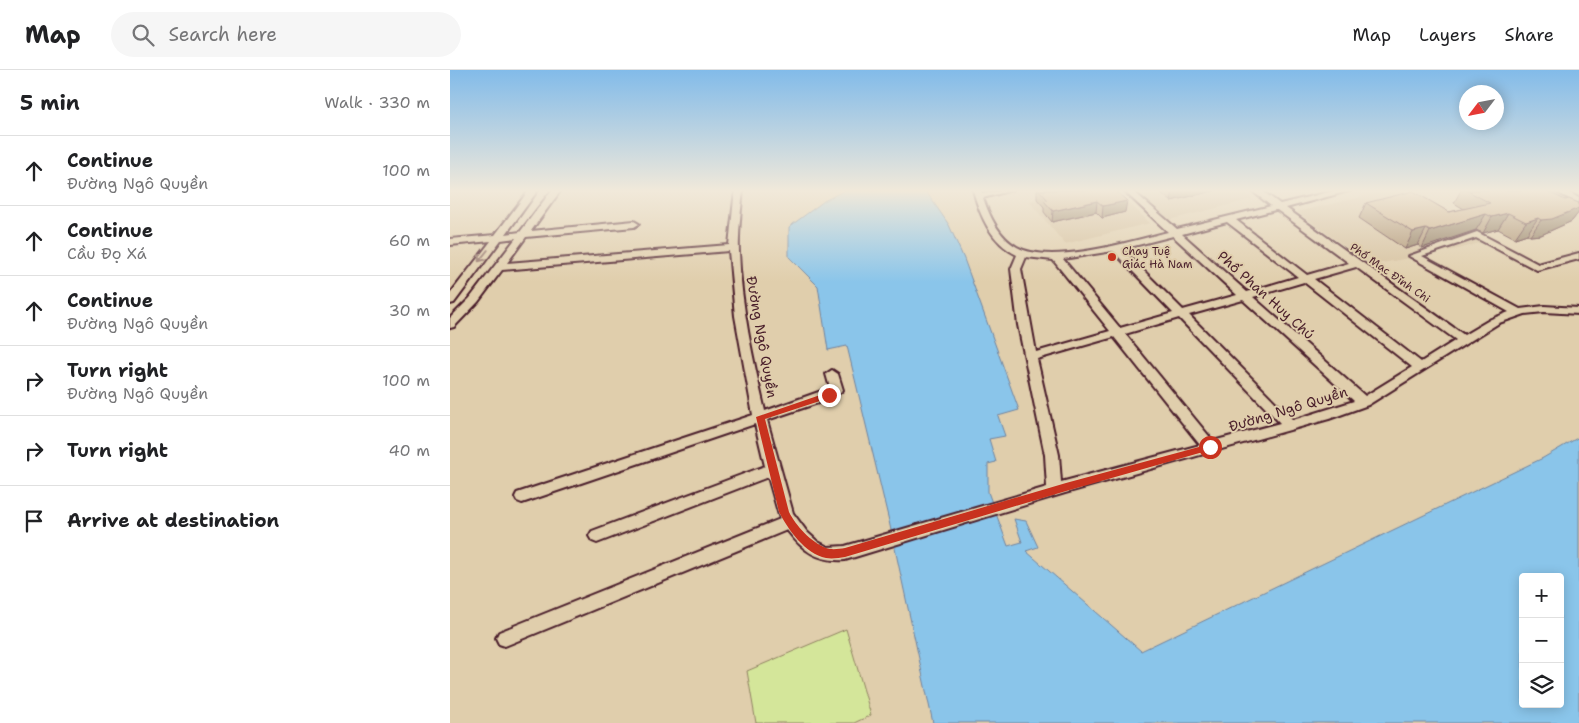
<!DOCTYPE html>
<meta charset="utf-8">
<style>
:root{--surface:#fff;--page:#f6f6f6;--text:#202124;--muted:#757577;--line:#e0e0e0}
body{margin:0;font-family:"Shantell Sans",sans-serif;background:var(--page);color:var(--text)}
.controls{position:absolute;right:15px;bottom:15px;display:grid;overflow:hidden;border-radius:5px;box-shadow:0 2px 12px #0003}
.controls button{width:45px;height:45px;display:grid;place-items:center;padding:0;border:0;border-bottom:1px solid var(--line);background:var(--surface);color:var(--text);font:25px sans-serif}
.compass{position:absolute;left:1009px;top:15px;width:45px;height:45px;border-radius:50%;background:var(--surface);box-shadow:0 2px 12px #0003;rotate:238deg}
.stop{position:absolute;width:15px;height:15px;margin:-11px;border:4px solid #c8321e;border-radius:50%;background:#fff}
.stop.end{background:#c8321e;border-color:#fff;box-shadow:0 1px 5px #0008}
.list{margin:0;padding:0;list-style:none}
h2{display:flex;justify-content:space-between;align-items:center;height:65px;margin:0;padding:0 20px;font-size:21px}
h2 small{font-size:16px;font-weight:400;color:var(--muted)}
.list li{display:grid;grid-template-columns:32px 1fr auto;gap:15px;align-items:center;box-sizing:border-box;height:70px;padding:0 20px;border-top:1px solid var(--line)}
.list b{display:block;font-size:19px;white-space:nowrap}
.list p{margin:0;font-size:16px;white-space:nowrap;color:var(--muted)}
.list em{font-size:16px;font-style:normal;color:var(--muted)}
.icon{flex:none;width:28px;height:28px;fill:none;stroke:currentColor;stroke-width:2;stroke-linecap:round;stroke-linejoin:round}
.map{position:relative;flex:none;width:1129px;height:653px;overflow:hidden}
header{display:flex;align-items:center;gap:30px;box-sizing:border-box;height:70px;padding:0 25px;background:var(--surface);border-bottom:1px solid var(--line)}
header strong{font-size:24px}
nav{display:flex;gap:28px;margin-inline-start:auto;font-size:18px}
.search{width:350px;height:45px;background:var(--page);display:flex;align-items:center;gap:12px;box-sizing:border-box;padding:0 18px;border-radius:28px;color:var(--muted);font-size:19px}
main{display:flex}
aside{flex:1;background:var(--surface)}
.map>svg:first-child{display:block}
.built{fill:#d5c09d}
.green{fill:#d4e69a;stroke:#8f8262}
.water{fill:#8ac5ea;stroke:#70839e;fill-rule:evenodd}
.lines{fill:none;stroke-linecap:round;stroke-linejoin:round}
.minor-casing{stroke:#4a1f2b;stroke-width:4}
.minor{fill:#e0ceac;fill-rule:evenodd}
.wall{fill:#ab906e;stroke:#4a1f2b}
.shaded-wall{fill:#8b765a;stroke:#4a1f2b}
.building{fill:#c7a880;stroke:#4a1f2b}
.oneway{stroke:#95766c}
.route{fill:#c8321e}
.poi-dot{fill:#c8321e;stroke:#e0ceac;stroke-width:2}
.labels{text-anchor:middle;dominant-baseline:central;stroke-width:4;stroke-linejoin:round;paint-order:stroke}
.far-poi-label{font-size:11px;fill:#4a1f2b;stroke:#e0ceac;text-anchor:start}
.far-street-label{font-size:11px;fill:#4a1f2b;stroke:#e0ceac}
.street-label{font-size:14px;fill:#4a1f2b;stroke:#e0ceac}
</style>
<header>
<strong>Map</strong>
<div class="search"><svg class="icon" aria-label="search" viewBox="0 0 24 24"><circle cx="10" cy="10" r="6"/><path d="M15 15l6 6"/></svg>Search here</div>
<nav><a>Map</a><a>Layers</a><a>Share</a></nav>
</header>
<main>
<aside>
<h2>5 min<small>Walk · 330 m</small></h2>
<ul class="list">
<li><svg class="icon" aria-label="ahead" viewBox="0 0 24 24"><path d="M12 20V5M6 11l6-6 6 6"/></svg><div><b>Continue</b><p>Đường Ngô Quyền</p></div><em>100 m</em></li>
<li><svg class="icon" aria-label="ahead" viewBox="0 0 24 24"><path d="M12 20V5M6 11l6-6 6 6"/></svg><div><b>Continue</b><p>Cầu Đọ Xá</p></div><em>60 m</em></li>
<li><svg class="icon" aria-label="ahead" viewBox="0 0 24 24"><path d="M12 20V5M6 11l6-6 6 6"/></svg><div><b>Continue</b><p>Đường Ngô Quyền</p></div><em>30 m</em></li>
<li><svg class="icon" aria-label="right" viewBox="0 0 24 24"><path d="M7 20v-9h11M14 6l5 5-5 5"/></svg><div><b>Turn right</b><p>Đường Ngô Quyền</p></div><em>100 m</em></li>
<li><svg class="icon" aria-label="right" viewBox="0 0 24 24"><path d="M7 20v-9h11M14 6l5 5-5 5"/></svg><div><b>Turn right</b></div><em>40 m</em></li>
<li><svg class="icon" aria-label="arrive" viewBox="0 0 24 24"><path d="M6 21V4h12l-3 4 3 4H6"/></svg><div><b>Arrive at destination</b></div></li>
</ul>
</aside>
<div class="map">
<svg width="1129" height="653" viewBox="0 0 1129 653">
<rect width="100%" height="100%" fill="#e0ceac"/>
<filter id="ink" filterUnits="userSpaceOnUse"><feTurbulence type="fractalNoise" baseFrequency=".02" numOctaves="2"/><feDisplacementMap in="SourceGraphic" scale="10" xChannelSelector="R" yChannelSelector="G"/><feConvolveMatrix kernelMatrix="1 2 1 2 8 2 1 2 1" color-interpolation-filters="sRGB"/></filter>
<g filter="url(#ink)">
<!-- built -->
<g class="built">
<polygon points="632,120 665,120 700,153 615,174 579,131"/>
<polygon points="703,120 792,120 803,129 719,150 691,126 706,123"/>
<polygon points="941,120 954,120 1040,170 1008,179 921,195 847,142"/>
</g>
<!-- green -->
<polygon class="green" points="396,559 421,645 404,653 306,653 297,601"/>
<!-- water -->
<path class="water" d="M395 120H475L499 155 514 189 569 340 548 346 555 366 539 369 546 392 538 394V422L558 476 572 472 564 449 576 451 588 477 576 481 691 581 1093 388 1129 367V653H483L439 451 397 276 378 280 368 216 339 187V157L374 131ZM1073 507H1110V634H1073Z"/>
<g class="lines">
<!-- minor casing -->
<g class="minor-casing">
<g id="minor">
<path d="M79 120H88L56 164 70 162 102 120H111L81 161 184 151 189 154 184 157 76 167 57 193 279 175 285 120H293C291 140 288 161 289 182 291 236 303 289 315 341L380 318 376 304 382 300 388 304 393 320 383 328 317 350 343 443 357 462 368 472 378 477 395 476 597 417 595 385 568 255 561 199 567 185C541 172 530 146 523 120H531L532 123 562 120 533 128C540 147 549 167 567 177 601 196 682 171 718 162L673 120H682L727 159 821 136 801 120H811L830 134 887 120H902L836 138 1014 265 1041 249 1059 242 959 186 1027 162 1088 194 1129 183V189L1087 200 1026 168 972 186 1070 239 1094 236 1129 238V244L1094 242 1075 244 1049 253 918 335 879 349 615 423 395 490C368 492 353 481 337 460L55 576 49 574 46 568 49 562 330 449 318 407 147 473 142 471 139 466 142 461 315 396 305 354 72 433 67 431 65 427 67 423 303 345 285 246 279 181 52 200 28 232 4 257 0 258V248L20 228 66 168 51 170 4 233 0 234V224L41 171 0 175V169L45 165ZM825 140H827L899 193 857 205 786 150ZM777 152 848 207 797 222 732 164ZM723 166 787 225 733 240 672 179ZM663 181 723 243 670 258 613 189ZM576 187 603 190 660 261 586 282 571 199ZM906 197 1006 270 971 292 864 209ZM854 212 962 297 915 326 803 227ZM793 230 904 331 843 350 739 245ZM729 248 830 353 763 371 675 264ZM664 267 750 375 611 412 609 385 587 289Z"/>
<polygon points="1103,120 1114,120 1129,128 1129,134"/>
</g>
</g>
<!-- minor -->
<use href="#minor" class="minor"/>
</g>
<!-- wall -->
<g class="wall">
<polygon points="587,120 623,120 675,142 652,148 646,142 602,152 594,142 594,137 587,129"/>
<polygon points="712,120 767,120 721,131 711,123"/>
<polygon points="1011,120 1095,120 1115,130 1129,133 1129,142 1122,151 1091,165 1080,166 1077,164 1065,168 1048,159 1033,163 1026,160 972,178 968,175 955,179 909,148 916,133 999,142 1014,139 1004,133"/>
</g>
<!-- shaded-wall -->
<g class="shaded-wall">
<polygon points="723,120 767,120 721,131"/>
<polygon points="647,131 646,142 602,152 603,141"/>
<polygon points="677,131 675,142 652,148 653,136"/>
<polygon points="1129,138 1129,142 1122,151 1091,165 1080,166 1091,150"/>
<polygon points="1058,143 1048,159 1033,163 1042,147"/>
<polygon points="1036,144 1026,160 972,178 980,161"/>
<polygon points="1088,148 1077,164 1065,168 1076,152"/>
<polygon points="976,159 968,175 955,179 963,162"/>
</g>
<!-- building -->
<g class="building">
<polygon points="589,120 665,120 677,131 653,136 647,131 603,141 594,131 598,130"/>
<polygon points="1016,120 1095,120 1115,130 1119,129 1129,133 1129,138 1102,149 1091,150 1088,148 1076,152 1058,143 1042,147 1036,144 980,161 976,159 963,162 916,133 963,121 999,142 1040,133"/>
</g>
<!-- one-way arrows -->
<defs><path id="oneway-shaft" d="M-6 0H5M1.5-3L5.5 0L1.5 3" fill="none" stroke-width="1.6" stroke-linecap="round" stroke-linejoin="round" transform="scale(1.25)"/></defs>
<use class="oneway" href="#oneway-shaft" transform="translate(33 186) rotate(129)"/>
</g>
<!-- sky -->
<linearGradient id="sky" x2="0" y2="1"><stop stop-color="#82bbe9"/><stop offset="0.57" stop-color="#f1e9da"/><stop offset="1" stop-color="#f1e9da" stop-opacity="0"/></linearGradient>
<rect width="1129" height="212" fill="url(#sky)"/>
<!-- route -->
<path class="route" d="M379 322 382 323V327L315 349 339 442C346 456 361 472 376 478 381 480 389 479 395 478L616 413 760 374 765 377 760 380 616 421 395 487C389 488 382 489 376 488 355 484 338 459 329 442L306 347Z"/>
<!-- markers -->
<circle class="poi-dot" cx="662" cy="187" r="5"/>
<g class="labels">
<!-- far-poi labels -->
<g class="far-poi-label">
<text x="672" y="181">Chay Tuệ<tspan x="672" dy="13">Giác Hà Nam</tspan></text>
</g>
<!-- far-street labels -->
<g class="far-street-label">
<text transform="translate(940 203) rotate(35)">Phố Mạc Đĩnh Chi</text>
</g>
<!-- street labels -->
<g class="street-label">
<text transform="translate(816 225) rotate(42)">Phố Phan Huy Chú</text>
<text transform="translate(312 267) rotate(80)">Đường Ngô Quyền</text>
<text transform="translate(838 339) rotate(-17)">Đường Ngô Quyền</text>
</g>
</g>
</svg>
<div class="controls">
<button>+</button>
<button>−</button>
<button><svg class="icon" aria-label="layers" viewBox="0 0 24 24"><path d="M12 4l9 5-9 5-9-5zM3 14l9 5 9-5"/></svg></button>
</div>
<svg class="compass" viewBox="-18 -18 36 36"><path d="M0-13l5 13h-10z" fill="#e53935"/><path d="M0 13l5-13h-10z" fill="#757577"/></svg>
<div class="stop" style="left:760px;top:377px"></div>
<div class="stop end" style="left:379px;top:325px"></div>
</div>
</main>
